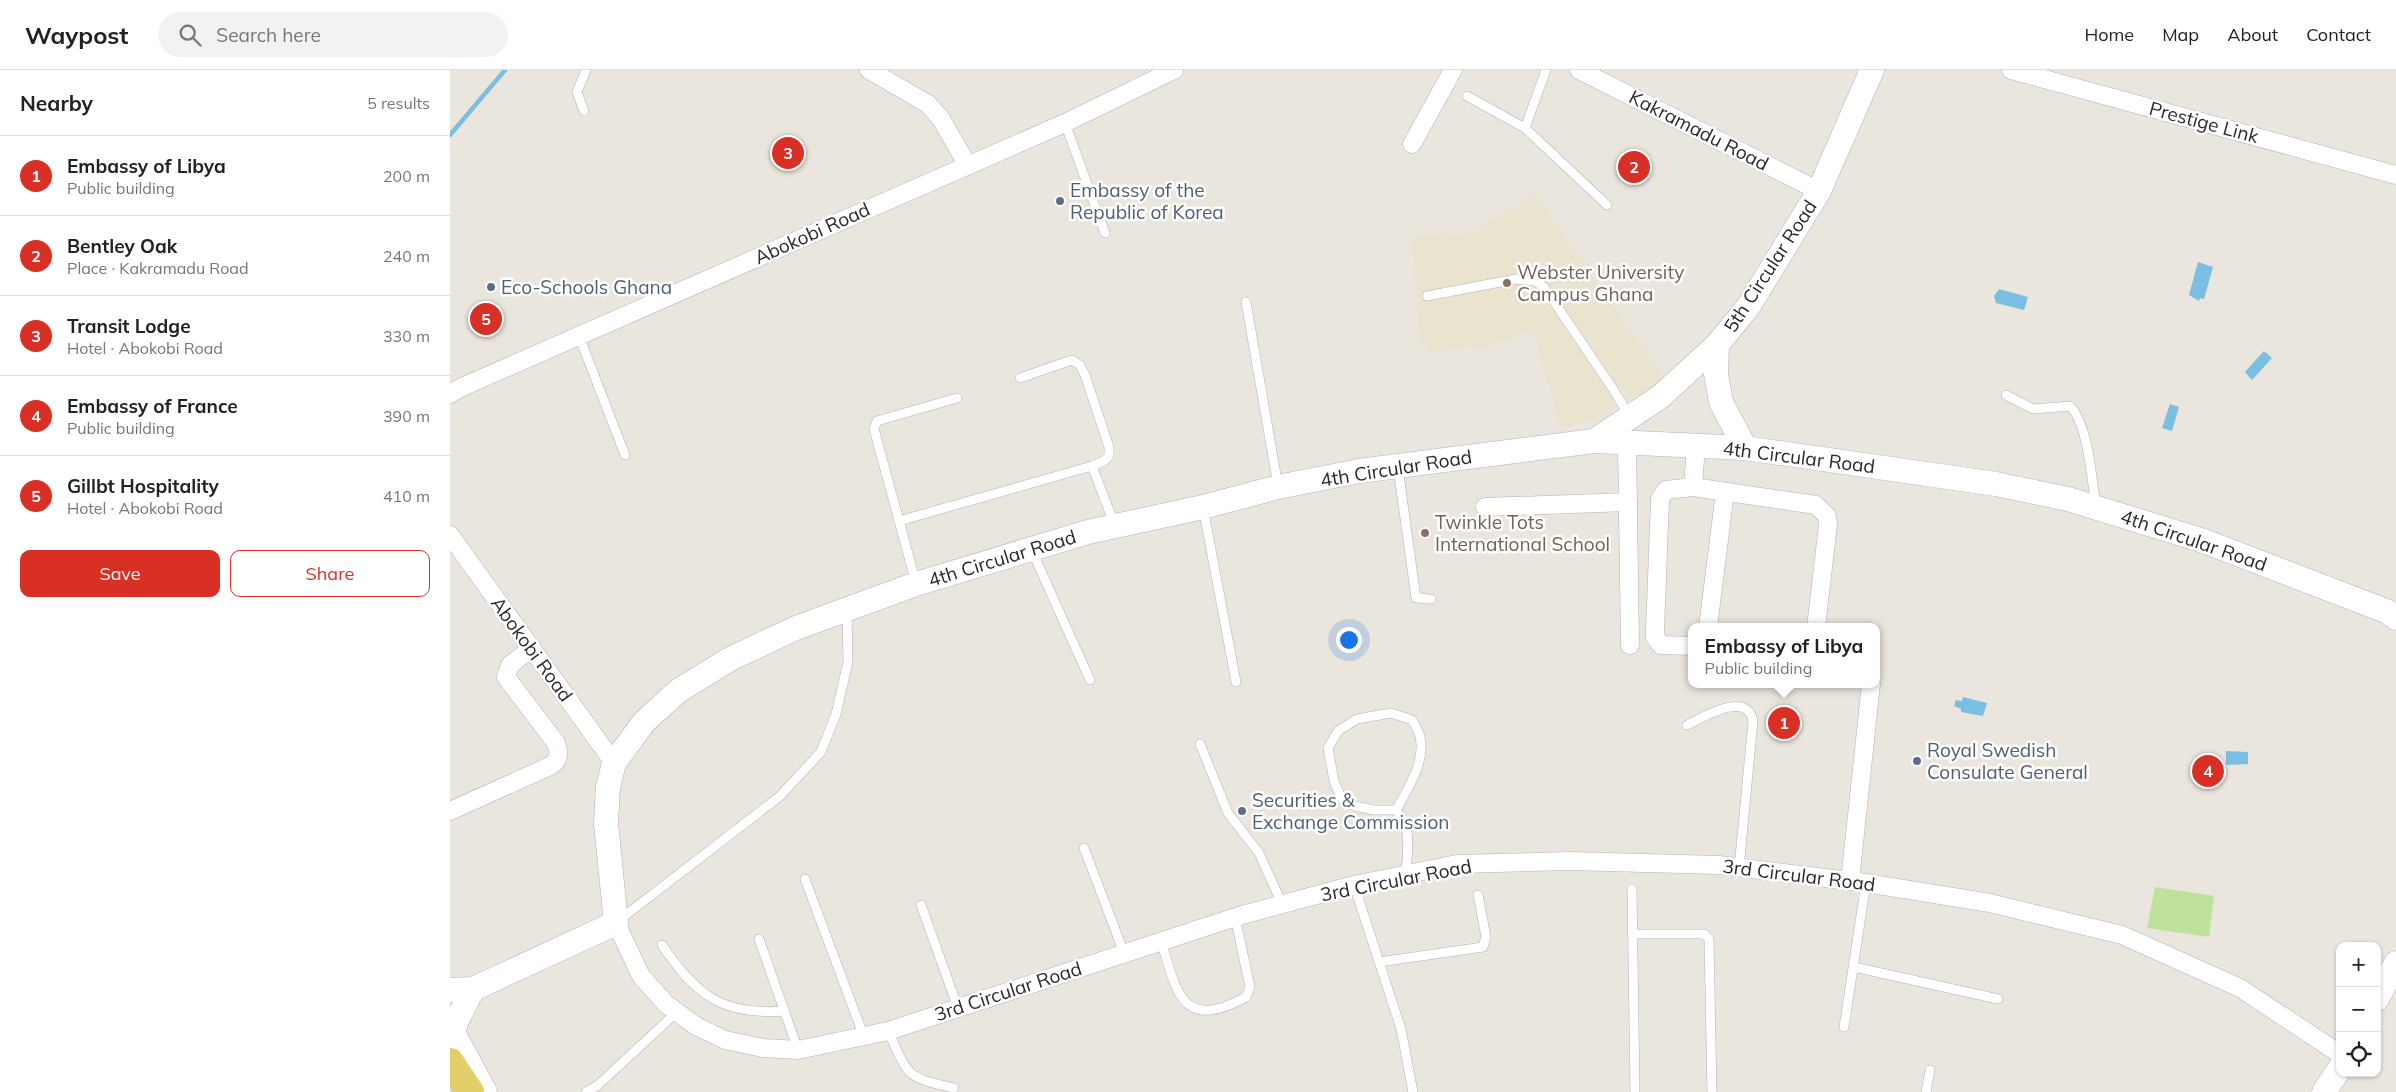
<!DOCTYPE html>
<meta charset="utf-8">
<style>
:root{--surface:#fff;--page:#f2f2f2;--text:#222;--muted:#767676;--line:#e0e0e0;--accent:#d93025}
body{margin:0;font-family:Mulish,sans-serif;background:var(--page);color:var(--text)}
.controls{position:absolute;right:15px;bottom:15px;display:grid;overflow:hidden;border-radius:10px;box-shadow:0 1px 4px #0004}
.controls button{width:45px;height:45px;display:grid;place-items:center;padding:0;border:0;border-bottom:1px solid var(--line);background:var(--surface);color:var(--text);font:25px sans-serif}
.you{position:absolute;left:898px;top:569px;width:18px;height:18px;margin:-12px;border:4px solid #fff;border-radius:50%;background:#1a73e8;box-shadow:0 0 0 8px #1a73e833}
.badge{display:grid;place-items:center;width:32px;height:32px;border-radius:50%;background:var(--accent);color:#fff;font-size:16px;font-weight:700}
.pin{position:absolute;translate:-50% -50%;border:2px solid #fff;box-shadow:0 1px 5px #0006}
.popup{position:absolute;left:1238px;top:553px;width:192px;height:65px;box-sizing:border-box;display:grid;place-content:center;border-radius:10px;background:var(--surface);filter:drop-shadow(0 1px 4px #0005);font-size:16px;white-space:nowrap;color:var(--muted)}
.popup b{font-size:19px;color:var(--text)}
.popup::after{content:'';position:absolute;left:50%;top:100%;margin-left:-10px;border:10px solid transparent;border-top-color:var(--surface)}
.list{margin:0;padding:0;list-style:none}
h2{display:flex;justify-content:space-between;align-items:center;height:65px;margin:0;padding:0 20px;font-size:21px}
h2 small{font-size:16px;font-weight:400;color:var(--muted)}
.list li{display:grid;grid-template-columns:32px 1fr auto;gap:15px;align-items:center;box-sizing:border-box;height:80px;padding:0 20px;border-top:1px solid var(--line)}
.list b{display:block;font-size:19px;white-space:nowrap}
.list p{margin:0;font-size:16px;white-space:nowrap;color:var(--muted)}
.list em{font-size:16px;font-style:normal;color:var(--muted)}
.actions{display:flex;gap:10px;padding:15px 20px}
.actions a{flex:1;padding:11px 0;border:1px solid var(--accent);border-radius:10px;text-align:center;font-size:18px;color:var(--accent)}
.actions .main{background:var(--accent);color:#fff}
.icon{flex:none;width:28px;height:28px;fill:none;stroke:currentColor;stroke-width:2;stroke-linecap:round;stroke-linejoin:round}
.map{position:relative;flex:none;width:1946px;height:1022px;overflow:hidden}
header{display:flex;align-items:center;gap:30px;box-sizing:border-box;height:70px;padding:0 25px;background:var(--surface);border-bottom:1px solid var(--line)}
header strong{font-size:24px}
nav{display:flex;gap:28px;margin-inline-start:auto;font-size:18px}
.search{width:350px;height:45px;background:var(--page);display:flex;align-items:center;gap:12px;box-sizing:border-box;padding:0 18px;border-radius:28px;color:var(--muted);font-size:19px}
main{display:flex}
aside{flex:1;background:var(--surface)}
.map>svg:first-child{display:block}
.education{fill:#eae3ce}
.pitch{fill:#bee29b}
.water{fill:#7abee2}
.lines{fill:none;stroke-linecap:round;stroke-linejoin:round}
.stream{stroke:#7abee2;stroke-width:4.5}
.lane-casing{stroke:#b0b2bc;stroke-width:10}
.street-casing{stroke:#b0b2bc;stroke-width:19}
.secondary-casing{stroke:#b0b2bc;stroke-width:25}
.primary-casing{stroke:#c3c3c3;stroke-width:29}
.lane{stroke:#fff;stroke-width:9}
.street{stroke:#fff;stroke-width:18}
.secondary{stroke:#fff;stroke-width:24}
.primary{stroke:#e2cf6a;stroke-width:28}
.service-dot{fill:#5c6f8a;stroke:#fff;stroke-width:2}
.education-dot{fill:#8d6e63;stroke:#fff;stroke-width:2}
.labels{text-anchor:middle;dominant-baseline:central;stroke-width:5;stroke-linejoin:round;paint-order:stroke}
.street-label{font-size:19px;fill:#292929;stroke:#fff}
.service-label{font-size:19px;fill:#4e5e75;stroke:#fff;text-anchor:start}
.education-label{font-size:19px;fill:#785e54;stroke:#fff;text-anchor:start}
</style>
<header>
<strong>Waypost</strong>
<div class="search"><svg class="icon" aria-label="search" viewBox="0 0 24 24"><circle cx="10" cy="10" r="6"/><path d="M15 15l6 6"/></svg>Search here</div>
<nav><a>Home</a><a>Map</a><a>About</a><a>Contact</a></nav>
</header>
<main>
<aside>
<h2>Nearby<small>5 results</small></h2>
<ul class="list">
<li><span class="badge">1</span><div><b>Embassy of Libya</b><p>Public building</p></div><em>200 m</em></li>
<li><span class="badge">2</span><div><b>Bentley Oak</b><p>Place · Kakramadu Road</p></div><em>240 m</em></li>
<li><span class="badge">3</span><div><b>Transit Lodge</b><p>Hotel · Abokobi Road</p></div><em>330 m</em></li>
<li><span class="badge">4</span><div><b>Embassy of France</b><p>Public building</p></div><em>390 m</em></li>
<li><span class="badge">5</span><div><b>Gillbt Hospitality</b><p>Hotel · Abokobi Road</p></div><em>410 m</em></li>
</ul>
<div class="actions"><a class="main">Save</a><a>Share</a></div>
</aside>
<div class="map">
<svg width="1946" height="1022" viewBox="0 0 1946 1022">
<rect width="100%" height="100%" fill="#eae5dd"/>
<!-- education -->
<polygon class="education" points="1086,125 1214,309 1190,325 1183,326 1175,323 1171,316 1159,324 1163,330 1163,339 1143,350 1111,357 1083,260 1023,280 1021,275 980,282 979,273 971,274 962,167 1023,162"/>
<!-- pitch -->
<polygon class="pitch" points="1705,817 1764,826 1759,867 1697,858"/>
<!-- water -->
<g class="water">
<polygon points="1748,192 1763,197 1754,229 1750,228 1749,231 1739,225"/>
<polygon points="1549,219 1578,227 1574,240 1546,233 1544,226"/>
<polygon points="1814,281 1822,288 1802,310 1795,302"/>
<polygon points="1720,334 1729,337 1722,361 1712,358"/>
<polygon points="1513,627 1537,633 1533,646 1511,642 1511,639 1504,636 1506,630 1512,631"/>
<polygon points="1776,681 1798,682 1798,694 1776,695"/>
</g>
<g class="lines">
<!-- stream -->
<polyline class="stream" points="0,65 55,0"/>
<!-- lane casing -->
<g class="lane-casing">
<g id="lane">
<polyline points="1017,26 1075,58 1157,135"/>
<polyline points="134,41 127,22 136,0"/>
<polyline points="615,53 655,163"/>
<polyline points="1075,58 1096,0"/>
<polyline points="977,226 1066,209 1085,211 1094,217 1163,319 1180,347"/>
<polyline points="796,232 828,416"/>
<polyline points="129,266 175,385"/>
<path d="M1556 325 1583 339 1620 336C1639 356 1641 408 1646 435"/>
<polyline points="642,396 665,456"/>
<polyline points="948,398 966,528 981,529"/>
<polyline points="753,437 786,612"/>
<polyline points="449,451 642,396 654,391 659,386 659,377 635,305 630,295 622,290 570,308"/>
<polyline points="582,481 640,610"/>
<polyline points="466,513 424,359 427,351 507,328"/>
<path d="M1237 655C1254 647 1297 620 1303 651L1289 798"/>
<polyline points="750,674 778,743 809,783 832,834"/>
<path d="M946 740C957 720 976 692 970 667 969 661 965 655 962 650L941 643 907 649 888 661 878 678 884 711 891 728 905 736 924 740H946C963 758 957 781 956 804"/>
<polyline points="634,778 674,883"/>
<polyline points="355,809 414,967"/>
<polyline points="904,815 951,959 963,1022"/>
<polyline points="1182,819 1185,1022"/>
<polyline points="471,835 508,938"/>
<polyline points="168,851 329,727 371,682 386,644 398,592 397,542"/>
<polyline points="1182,864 1254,864 1259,869 1262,1022"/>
<polyline points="309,869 348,980"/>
<path d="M711 871C727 923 732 962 796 927L800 917 785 847"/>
<path d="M212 875C245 924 272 946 334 941"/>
<polyline points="929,892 1033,877 1036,867 1028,825"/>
<polyline points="1404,897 1548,929"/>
<polyline points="1394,957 1416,813"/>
<path d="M438 961C459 1006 454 1007 504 1018"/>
<polyline points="136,1022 147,1016 227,942"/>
<polyline points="1476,1022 1480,1000"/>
</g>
</g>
<!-- street casing -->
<g class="street-casing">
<g id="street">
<polyline points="419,0 478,34 491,49 517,94"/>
<polyline points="1129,0 1369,121"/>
<polyline points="1561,0 1946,105"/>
<polyline points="962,74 1003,0"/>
<polyline points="0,324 12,317 615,53 724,0"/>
<polyline points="1177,373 1180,575"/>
<polyline points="1246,376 1243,417 1366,435 1377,446 1378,455 1366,557"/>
<polyline points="1035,437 1178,432"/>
<polyline points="0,465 164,693"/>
<polyline points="1258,557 1275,422"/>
<polyline points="1242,576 1211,575 1205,567 1205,561 1210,429 1216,420 1243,417"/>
<path d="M0 741 100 696C110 690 110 683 106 673L56 607 60 595 82 578"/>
<polyline points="1400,811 1421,614"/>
<polyline points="166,853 191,906 216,934 246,956 275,970 313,978 348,980 438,961 792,845 904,815 1007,794 1119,791 1269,795 1416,813 1540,833 1672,865 1790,918 1890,984"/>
</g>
</g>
<!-- secondary casing -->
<g class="secondary-casing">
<g id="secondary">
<polyline points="1267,275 1266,304 1271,332 1295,378"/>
<polyline points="1144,371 1210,327 1267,275 1298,237 1369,121 1422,0"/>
<polyline points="0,920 23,919 166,853 156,753 158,717 164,693 194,652 228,621 280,589 346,558 466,514 638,462 753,437 828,417 909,401 1144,371 1295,378 1546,414 1618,429 1754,471 1936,541 1946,548"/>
<polyline points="1927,929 1946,893"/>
<polyline points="0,957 35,1022"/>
<polyline points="3,963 7,950 23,919"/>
<polyline points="1874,1022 1890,998"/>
</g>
</g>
<!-- primary casing -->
<g class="primary-casing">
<polyline id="primary" points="0,992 20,1022"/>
</g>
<!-- lane -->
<use href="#lane" class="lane"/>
<!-- street -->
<use href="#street" class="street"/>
<!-- secondary -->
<use href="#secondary" class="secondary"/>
<!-- primary -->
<use href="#primary" class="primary"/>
</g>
<!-- markers -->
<g class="service-dot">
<circle cx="610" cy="131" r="5"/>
<circle cx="41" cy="217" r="5"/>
<circle cx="1467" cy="691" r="5"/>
<circle cx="792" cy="741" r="5"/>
</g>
<g class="education-dot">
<circle cx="1057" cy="213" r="5"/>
<circle cx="975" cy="463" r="5"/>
</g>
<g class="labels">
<!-- street labels -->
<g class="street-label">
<text transform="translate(1754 52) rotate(15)">Prestige Link</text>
<text transform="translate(1249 60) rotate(27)">Kakramadu Road</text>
<text transform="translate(362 163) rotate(-24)">Abokobi Road</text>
<text transform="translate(1320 196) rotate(-57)">5th Circular Road</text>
<text transform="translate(1349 387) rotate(7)">4th Circular Road</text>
<text transform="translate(946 398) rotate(-9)">4th Circular Road</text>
<text transform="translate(1744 470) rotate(19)">4th Circular Road</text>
<text transform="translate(552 488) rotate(-17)">4th Circular Road</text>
<text transform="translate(82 579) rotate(54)">Abokobi Road</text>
<text transform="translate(1349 805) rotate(7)">3rd Circular Road</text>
<text transform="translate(946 810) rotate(-11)">3rd Circular Road</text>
<text transform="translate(558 921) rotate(-18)">3rd Circular Road</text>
</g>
<!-- service labels -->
<g class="service-label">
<text x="620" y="120">Embassy of the<tspan x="620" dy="22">Republic of Korea</tspan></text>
<text x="51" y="217">Eco-Schools Ghana</text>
<text x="1477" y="680">Royal Swedish<tspan x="1477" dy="22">Consulate General</tspan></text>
<text x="802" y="730">Securities &amp;<tspan x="802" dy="22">Exchange Commission</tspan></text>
</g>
<!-- education labels -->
<g class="education-label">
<text x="1067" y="202">Webster University<tspan x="1067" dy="22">Campus Ghana</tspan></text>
<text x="985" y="452">Twinkle Tots<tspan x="985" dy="22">International School</tspan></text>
</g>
</g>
</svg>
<div class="controls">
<button>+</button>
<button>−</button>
<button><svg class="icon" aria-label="locate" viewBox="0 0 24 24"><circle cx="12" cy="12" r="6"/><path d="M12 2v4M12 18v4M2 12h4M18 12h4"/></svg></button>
</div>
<div class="you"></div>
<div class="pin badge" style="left:1334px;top:653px">1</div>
<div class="popup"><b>Embassy of Libya</b>Public building</div>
<div class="pin badge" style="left:1184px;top:97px">2</div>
<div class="pin badge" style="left:338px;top:83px">3</div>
<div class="pin badge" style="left:1758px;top:701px">4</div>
<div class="pin badge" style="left:36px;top:249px">5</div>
</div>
</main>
